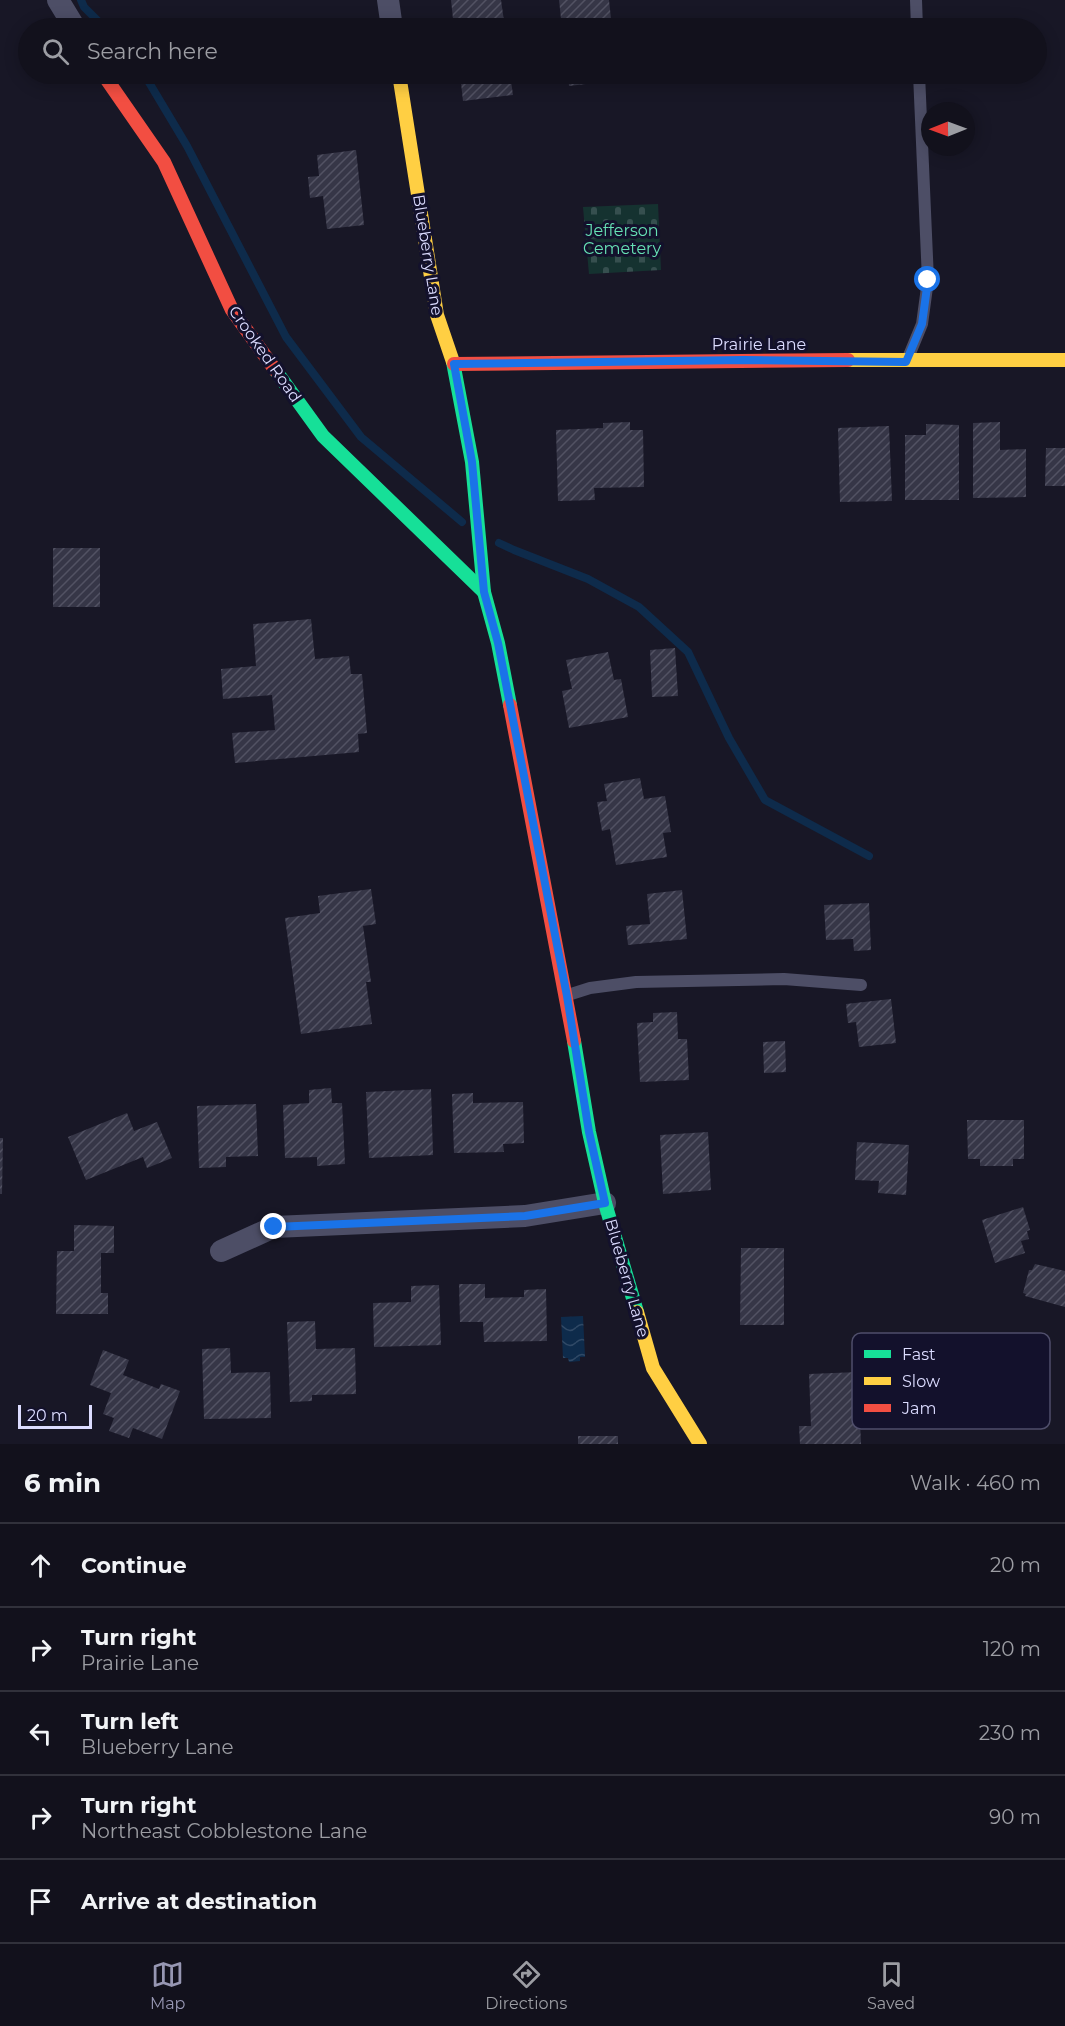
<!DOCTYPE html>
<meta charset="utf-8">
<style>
:root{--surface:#12111c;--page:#1b1a25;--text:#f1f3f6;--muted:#9c9da3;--line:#31313b;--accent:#9797b3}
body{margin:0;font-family:Montserrat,sans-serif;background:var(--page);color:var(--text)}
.compass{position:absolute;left:921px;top:102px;width:54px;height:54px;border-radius:50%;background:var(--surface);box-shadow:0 3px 15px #0003;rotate:269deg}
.scale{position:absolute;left:18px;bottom:15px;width:74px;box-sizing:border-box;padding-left:6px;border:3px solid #dcdcff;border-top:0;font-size:16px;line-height:21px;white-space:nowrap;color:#dcdcff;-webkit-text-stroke:4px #13112c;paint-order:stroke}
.stop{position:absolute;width:18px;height:18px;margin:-14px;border:4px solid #1a73e8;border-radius:50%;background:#fff}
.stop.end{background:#1a73e8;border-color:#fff;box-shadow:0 2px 6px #0008}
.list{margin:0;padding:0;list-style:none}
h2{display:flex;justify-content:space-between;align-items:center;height:78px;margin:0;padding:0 24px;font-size:26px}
h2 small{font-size:20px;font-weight:400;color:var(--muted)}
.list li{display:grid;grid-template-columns:39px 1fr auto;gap:18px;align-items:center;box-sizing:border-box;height:84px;padding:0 24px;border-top:2px solid var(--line)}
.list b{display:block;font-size:22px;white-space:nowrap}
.list p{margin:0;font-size:20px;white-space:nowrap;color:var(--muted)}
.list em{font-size:20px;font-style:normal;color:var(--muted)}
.icon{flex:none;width:33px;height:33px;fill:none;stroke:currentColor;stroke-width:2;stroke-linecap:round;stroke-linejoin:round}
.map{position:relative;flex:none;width:1065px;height:1444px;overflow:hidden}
.search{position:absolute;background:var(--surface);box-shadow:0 3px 15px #0003;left:18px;right:18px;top:18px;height:66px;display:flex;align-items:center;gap:15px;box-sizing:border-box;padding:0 21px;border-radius:33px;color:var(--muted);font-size:22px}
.sheet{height:498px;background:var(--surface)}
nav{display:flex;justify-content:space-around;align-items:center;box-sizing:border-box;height:84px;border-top:2px solid var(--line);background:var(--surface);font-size:16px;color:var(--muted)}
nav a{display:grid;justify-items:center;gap:3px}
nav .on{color:var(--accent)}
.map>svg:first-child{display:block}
.cemetery{fill:url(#cemetery-stones)}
.water{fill:url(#water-waves)}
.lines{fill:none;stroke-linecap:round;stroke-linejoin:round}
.stream{stroke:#0e2b4b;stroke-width:8}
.building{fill:url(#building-hatch)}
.lane{stroke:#4d4e66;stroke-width:12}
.street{stroke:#4d4e66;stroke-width:22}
.fast{stroke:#16e098;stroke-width:14}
.slow{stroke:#ffcf43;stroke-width:14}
.jam{stroke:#f24e42;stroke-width:14}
.route{stroke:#1a73e8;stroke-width:8}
.labels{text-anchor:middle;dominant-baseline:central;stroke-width:6;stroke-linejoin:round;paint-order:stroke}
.park-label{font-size:16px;fill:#66e2b5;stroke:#13112c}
.street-label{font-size:16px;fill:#dcdcff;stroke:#13112c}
.key{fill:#13112c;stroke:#4f4e6b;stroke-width:1.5}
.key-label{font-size:16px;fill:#dcdcff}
</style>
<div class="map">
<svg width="1065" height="1444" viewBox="0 0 1065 1444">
<defs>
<pattern id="cemetery-stones" width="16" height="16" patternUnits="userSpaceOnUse" patternTransform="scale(1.5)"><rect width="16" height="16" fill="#153230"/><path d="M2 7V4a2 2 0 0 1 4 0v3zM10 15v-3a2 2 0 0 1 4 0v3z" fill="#364f4f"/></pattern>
<pattern id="water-waves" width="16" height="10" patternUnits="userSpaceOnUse" patternTransform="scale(1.5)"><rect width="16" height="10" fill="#0e2b4b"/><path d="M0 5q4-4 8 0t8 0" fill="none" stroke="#304966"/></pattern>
<pattern id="building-hatch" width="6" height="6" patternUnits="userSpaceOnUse" patternTransform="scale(1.5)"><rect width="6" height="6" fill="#363647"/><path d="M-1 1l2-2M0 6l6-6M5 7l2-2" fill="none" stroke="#525263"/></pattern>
</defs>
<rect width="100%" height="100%" fill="#181726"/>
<!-- cemetery -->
<polygon class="cemetery" points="658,204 661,270 589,274 583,207"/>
<!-- water -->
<polygon class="water" points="583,1316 585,1357 580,1357 580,1361 569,1362 568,1358 563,1358 561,1317"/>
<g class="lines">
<!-- stream -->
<g class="stream">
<polyline points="81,0 84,7 105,28"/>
<polyline points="144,74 187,146 286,337 361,437 462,522"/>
<polyline points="499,543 514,550 588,579 639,607 688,652 729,738 765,800 869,856"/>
</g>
</g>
<!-- building -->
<g class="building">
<polygon points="451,0 501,0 505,28 454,28"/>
<polygon points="559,0 609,0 612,28 562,28"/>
<polygon points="460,74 510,74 513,95 463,101"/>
<polygon points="568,74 618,74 619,80 569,86"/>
<polygon points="356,150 364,225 327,229 323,196 310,198 308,177 319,176 317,155"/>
<polygon points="630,422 630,430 643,430 644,487 594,488 595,500 558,501 556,430 603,428 603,423"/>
<polygon points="1000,422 1000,450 1026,449 1026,497 973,498 973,423"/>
<polygon points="926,424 959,425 959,500 905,500 905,435 926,435"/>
<polygon points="889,426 892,501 840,502 838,428"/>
<polygon points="1046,448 1065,448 1065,486 1045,486"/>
<rect x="53" y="548" width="47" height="59"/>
<polygon points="311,619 315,659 349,656 351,674 362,674 367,733 358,734 359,752 235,763 232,733 275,730 272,695 223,699 221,669 256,666 253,624"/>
<polygon points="675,648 678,696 652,697 650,650"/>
<polygon points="608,652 614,680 621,679 628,717 569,728 562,691 572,689 566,660"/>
<polygon points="640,778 644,799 665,796 671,832 663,833 667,857 616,865 610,829 602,831 597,802 607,801 604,784"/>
<polygon points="371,889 376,924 363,926 371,982 366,982 372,1024 301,1034 285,918 320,913 318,896"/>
<polygon points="682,890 687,939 628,945 626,926 650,924 647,894"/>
<polygon points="869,903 871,950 854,951 853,939 826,940 824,905"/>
<polygon points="891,999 896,1043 859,1047 856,1022 848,1023 846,1004"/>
<polygon points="677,1012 678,1039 687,1039 689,1080 640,1082 637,1023 653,1022 653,1013"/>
<polygon points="785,1041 786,1072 764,1073 763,1042"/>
<polygon points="331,1088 332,1103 342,1103 345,1164 317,1166 317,1157 285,1158 283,1105 309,1103 309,1090"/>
<polygon points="431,1089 433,1155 369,1158 366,1092"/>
<polygon points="473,1093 473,1103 523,1102 524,1143 503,1144 504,1152 454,1153 452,1094"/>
<polygon points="256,1104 258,1156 226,1157 226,1167 199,1168 197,1106"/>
<polygon points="127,1113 134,1131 157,1122 172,1158 147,1168 143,1157 86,1180 68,1137"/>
<polygon points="967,1120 1024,1120 1024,1159 1013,1159 1013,1166 980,1166 980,1159 968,1159"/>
<polygon points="708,1132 711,1190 663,1194 660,1135"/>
<polygon points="0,1138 3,1138 2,1194 0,1194"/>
<polygon points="857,1142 909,1145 906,1195 878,1193 879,1181 855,1180"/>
<polygon points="1023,1207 1030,1230 1027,1231 1029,1239 1021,1241 1025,1253 995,1263 982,1220"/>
<polygon points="74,1225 114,1226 114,1253 101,1253 101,1293 108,1293 108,1314 56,1314 57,1251 74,1251"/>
<polygon points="741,1248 784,1248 784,1325 740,1325"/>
<polygon points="1035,1264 1065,1271 1065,1307 1025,1296 1026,1294 1023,1293 1029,1270 1032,1270"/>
<polygon points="459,1284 485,1284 485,1298 524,1297 524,1290 546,1289 547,1341 484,1342 483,1322 460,1322"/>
<polygon points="439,1285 441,1345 374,1347 373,1303 411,1302 411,1286"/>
<polygon points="315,1321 316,1349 355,1348 356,1394 312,1395 312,1401 290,1402 287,1322"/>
<polygon points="230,1348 231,1373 270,1372 271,1418 204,1419 202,1349"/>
<polygon points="103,1350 129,1360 123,1375 159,1389 161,1384 180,1391 162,1439 133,1428 129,1438 109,1431 114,1418 103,1414 111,1393 90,1385"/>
<polygon points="858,1372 861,1444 800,1444 799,1426 811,1426 809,1374"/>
<rect x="578" y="1436" width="40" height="8"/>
</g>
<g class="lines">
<!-- lane -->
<g class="lane">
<polyline points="916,0 917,28"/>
<polyline points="908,358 922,324 928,280 919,74"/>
<polyline points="568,995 590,988 636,982 784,979 861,985"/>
</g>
<!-- street -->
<g class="street">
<polyline points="58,0 75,28"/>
<polyline points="388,0 392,28"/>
<polyline points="221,1251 274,1227 525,1216 605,1203"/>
</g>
<!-- fast -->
<g class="fast">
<polyline points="453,362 472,462 484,592 498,643 510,705"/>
<polyline points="276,371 323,436 484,592"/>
<polyline points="574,1041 589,1132 605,1203 637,1312"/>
</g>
<!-- slow -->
<g class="slow">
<polyline points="399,74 437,315 453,362"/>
<polyline points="848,360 1065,360"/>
<polyline points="637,1312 653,1368 700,1444"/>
</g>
<!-- jam -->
<g class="jam">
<polyline points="103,74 164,162 232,310 276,371"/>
<polyline points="454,364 848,360"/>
<polyline points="510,705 574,1041"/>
</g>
</g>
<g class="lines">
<!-- route -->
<polyline class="route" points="274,1227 525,1216 605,1203 589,1132 567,996 498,643 484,592 472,462 454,364 744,360 906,362 922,324 928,280"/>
</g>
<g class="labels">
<!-- park labels -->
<g class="park-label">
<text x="622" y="230">Jefferson<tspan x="622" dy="18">Cemetery</tspan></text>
</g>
<!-- street labels -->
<g class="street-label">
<text transform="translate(428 255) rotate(81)">Blueberry Lane</text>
<text x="759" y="344">Prairie Lane</text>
<text transform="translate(265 354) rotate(55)">Crooked Road</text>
<text transform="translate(627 1278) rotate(74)">Blueberry Lane</text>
</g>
</g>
<!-- legend -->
<rect x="852" y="1333" width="198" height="96" rx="9" class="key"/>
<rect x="864" y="1350" width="27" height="8" fill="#16e098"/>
<rect x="864" y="1377" width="27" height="8" fill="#ffcf43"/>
<rect x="864" y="1404" width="27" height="8" fill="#f24e42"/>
<g class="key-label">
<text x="902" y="1360">Fast</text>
<text x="902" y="1387">Slow</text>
<text x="902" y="1414">Jam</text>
</g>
</svg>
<svg class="compass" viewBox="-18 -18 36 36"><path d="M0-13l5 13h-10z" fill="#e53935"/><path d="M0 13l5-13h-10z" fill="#9c9da3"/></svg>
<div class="scale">20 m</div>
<div class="stop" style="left:928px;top:280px"></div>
<div class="stop end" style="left:274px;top:1227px"></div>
<div class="search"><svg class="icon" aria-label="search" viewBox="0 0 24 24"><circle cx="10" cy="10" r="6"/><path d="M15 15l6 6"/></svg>Search here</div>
</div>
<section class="sheet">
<h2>6 min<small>Walk · 460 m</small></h2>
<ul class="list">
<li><svg class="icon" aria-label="ahead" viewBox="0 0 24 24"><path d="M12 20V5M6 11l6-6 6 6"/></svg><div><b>Continue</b></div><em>20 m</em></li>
<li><svg class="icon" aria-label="right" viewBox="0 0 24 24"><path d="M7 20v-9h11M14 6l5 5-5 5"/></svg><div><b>Turn right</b><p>Prairie Lane</p></div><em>120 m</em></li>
<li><svg class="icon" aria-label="left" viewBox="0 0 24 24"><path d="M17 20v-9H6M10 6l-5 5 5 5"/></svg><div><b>Turn left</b><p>Blueberry Lane</p></div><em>230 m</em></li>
<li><svg class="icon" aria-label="right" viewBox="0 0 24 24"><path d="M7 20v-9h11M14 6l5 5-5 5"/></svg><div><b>Turn right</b><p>Northeast Cobblestone Lane</p></div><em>90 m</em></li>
<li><svg class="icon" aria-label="arrive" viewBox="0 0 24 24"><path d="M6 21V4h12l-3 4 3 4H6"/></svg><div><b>Arrive at destination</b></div></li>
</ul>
</section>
<nav>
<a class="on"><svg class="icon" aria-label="map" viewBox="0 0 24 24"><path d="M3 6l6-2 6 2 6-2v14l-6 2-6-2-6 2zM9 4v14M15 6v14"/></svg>Map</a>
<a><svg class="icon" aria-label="directions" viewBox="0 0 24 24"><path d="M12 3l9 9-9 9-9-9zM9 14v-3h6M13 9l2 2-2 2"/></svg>Directions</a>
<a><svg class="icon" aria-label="saved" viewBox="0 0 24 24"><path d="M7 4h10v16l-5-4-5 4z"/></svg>Saved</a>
</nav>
